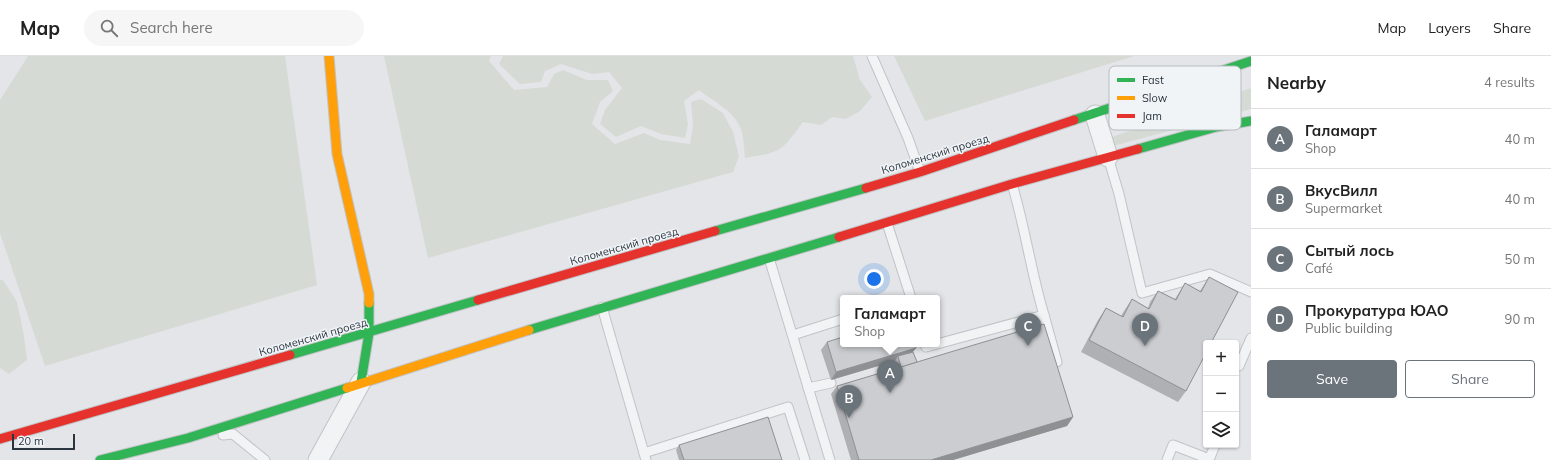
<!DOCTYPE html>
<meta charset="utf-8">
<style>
:root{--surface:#fff;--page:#f6f6f6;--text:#222;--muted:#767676;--line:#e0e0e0;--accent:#6b737b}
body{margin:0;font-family:Mulish,sans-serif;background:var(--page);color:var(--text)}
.controls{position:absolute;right:12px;bottom:12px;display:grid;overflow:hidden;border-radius:4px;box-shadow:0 1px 3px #0004}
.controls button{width:36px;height:36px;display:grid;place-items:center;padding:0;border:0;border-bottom:1px solid var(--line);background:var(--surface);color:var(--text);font:20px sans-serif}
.scale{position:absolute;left:12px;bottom:10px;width:63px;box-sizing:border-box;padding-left:4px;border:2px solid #2b3540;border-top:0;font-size:11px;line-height:14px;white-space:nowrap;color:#2b3540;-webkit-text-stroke:3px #f1f4f7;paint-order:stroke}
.you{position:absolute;left:874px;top:223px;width:14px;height:14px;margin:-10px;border:3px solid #fff;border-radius:50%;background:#1a73e8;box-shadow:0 0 0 6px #1a73e833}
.badge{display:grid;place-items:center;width:26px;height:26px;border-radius:50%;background:var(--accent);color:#fff;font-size:13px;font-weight:700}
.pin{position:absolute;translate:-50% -33px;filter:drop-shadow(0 1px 2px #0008)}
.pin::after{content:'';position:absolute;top:21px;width:14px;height:12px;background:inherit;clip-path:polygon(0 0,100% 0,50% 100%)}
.popup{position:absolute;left:840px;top:239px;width:100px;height:52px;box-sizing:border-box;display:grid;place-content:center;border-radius:4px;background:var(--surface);filter:drop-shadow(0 1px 3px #0005);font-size:13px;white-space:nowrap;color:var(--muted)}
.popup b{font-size:15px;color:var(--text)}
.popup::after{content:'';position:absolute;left:50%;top:100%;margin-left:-8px;border:8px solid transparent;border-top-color:var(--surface)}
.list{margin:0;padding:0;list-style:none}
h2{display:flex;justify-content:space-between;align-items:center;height:52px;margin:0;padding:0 16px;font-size:17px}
h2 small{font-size:13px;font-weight:400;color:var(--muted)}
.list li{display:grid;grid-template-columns:26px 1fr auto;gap:12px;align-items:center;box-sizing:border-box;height:60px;padding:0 16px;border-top:1px solid var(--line)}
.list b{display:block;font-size:15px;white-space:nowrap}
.list p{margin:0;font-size:13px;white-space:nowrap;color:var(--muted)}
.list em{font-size:13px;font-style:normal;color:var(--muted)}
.actions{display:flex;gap:8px;padding:12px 16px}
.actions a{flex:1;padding:9px 0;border:1px solid var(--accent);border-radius:4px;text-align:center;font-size:14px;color:var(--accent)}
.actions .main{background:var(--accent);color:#fff}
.icon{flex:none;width:22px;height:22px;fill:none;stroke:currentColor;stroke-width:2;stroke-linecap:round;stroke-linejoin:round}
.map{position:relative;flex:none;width:1251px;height:404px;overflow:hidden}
header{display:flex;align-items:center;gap:24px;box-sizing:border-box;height:56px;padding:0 20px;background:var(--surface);border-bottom:1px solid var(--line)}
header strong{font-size:19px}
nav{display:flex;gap:22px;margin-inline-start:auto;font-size:14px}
.search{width:280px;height:36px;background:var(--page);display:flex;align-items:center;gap:10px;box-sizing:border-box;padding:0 14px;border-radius:22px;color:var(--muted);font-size:15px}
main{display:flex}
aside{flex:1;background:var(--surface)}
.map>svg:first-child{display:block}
.green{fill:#d5dbd4}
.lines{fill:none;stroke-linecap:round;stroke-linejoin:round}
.lane-casing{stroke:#c1c3c6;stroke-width:11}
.street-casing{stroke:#c1c3c6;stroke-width:21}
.fast-casing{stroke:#c1c3c6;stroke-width:11}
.slow-casing{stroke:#c1c3c6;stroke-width:11}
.jam-casing{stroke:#c1c3c6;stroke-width:11}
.lane{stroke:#f2f3f5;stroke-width:9}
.street{stroke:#f2f3f5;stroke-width:19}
.fast{stroke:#30b455;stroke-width:9}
.slow{stroke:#ff9f0a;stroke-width:9}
.jam{stroke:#e5322d;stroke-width:9}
.wall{fill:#afb0b3}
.shaded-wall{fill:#8e9092}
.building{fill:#cbcdd0;stroke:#8e9092}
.labels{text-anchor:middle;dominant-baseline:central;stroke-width:3;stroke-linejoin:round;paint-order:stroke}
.street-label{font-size:11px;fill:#2b3540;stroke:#f1f4f7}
.key{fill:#f1f4f7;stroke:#b6bbc0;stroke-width:1}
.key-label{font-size:11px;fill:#2b3540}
</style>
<header>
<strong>Map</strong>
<div class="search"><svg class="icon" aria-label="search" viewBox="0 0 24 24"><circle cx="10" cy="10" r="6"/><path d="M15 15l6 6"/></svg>Search here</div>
<nav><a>Map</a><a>Layers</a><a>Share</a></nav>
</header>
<main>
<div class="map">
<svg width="1251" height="404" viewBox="0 0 1251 404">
<rect width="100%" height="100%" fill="#e3e5e8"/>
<!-- green -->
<g class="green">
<polygon points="28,0 285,0 317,229 45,310 0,177 0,44"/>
<polygon points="384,0 491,0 489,5 514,34 547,31 554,18 563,14 587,24 608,24 613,35 600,46 592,68 615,88 644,77 660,84 690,88 693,69 691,46 701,43 723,57 733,76 739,100 733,116 428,202"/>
<path d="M503 0H853L860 24 872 41 860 55 846 63 832 61 821 69 803 66C781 96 781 96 745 102 744 93 744 80 740 71 733 54 712 45 699 34L684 45 688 69 685 82 661 78 641 70 616 81 600 68 605 54 622 32 609 16 592 18 561 8 545 15 541 26 520 28 499 8Z"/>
<polygon points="894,0 1134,0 925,65"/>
<polygon points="1251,32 1251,53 1113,90 1109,82"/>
<polygon points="0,224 3,224 17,246 24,280 27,304 9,318 0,312"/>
</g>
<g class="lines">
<!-- lane casing -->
<g class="lane-casing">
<g id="lane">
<polyline points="872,0 908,82 920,116"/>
<polyline points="1108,101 1119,138 1142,237 1210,218 1251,236"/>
<polyline points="887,167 911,242"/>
<polyline points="769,202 830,404"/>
<polyline points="602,251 646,404"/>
<polyline points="1044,259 1057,306"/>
<polyline points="793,279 843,263"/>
<path d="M925 288 926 291 1044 259C1031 216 1025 171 1012 128"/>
<polyline points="1239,310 1251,282"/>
<polyline points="808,332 831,327"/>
<polyline points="223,379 233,378 265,404"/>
<polyline points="644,397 788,351 805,404"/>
<polyline points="1167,404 1173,389 1209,403"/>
<polyline points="1209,404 1215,389"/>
</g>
</g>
<!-- street casing -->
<g class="street-casing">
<g id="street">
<polyline points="1095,59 1108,101"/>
<polyline points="318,404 361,326"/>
</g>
</g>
<!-- fast casing -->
<g class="fast-casing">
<g id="fast">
<polyline points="1074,64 1251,5"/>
<polyline points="1138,93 1216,71 1251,65"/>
<polyline points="715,175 866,132"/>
<polyline points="529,274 839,181"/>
<polyline points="290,299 478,244"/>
<polyline points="361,326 369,277 369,247"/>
<polyline points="100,404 188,382 347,332"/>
</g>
</g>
<!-- slow casing -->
<g class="slow-casing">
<g id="slow">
<polyline points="329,0 337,98 369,238 369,247"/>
<polyline points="347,332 529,274"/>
</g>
</g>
<!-- jam casing -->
<g class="jam-casing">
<g id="jam">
<polyline points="866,132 920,116 1074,64"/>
<polyline points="839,181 1012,128 1138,93"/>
<polyline points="478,244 715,175"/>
<polyline points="0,383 290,299"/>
</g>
</g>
<!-- lane -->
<use href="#lane" class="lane"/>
<!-- street -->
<use href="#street" class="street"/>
<!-- fast -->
<use href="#fast" class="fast"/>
<!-- slow -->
<use href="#slow" class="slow"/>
<!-- jam -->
<use href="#jam" class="jam"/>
</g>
<!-- wall -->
<g class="wall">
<polygon points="1209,221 1186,335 1178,346 1081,296 1098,264 1106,252 1121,260 1124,255 1132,243 1148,252 1150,246 1158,235 1175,243 1185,227 1200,235"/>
<polygon points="827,286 913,296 917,306 1073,361 1067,370 953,404 851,404 831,338 837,330 897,312 895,305 831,324 821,294"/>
<polygon points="679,389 782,404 679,404 676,394"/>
</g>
<!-- shaded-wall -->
<g class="shaded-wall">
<polygon points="916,292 910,300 898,300 895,305 831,324 836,316"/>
<polygon points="1073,361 1067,370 953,404 931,404"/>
</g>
<!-- building -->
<g class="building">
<polygon points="1209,221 1238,236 1211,287 1206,287 1206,297 1186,335 1089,284 1106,252 1123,261 1132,243 1149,253 1158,235 1176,244 1185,227 1201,236"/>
<polygon points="1044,268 1073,361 931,404 859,404 837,330"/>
<polygon points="843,281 843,288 915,288 916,292 836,316 827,286"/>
<polygon points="913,296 917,306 901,311 898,300"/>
<polygon points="768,361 782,404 684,404 679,389"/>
</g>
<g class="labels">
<!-- street labels -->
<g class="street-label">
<text transform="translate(935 98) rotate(-17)">Коломенский проезд</text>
<text transform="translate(624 190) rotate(-16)">Коломенский проезд</text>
<text transform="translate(313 281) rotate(-16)">Коломенский проезд</text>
</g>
</g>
<!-- legend -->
<rect x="1109" y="10" width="132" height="64" rx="6" class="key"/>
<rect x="1117" y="22" width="18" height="4" fill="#30b455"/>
<rect x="1117" y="40" width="18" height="4" fill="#ff9f0a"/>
<rect x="1117" y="58" width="18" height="4" fill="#e5322d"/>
<g class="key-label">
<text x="1142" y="28">Fast</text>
<text x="1142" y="46">Slow</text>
<text x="1142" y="64">Jam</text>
</g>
</svg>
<div class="controls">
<button>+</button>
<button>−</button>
<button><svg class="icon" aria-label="layers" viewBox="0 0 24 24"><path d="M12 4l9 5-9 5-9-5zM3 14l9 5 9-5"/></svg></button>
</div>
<div class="scale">20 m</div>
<div class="you"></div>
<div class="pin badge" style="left:890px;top:337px">A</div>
<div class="popup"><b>Галамарт</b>Shop</div>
<div class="pin badge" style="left:849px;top:362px">B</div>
<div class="pin badge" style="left:1028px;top:290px">C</div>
<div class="pin badge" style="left:1145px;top:290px">D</div>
</div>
<aside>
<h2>Nearby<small>4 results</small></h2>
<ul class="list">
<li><span class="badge">A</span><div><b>Галамарт</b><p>Shop</p></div><em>40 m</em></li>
<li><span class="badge">B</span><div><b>ВкусВилл</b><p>Supermarket</p></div><em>40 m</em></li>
<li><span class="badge">C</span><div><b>Сытый лось</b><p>Café</p></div><em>50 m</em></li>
<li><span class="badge">D</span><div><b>Прокуратура ЮАО</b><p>Public building</p></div><em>90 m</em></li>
</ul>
<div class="actions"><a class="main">Save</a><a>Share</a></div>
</aside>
</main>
